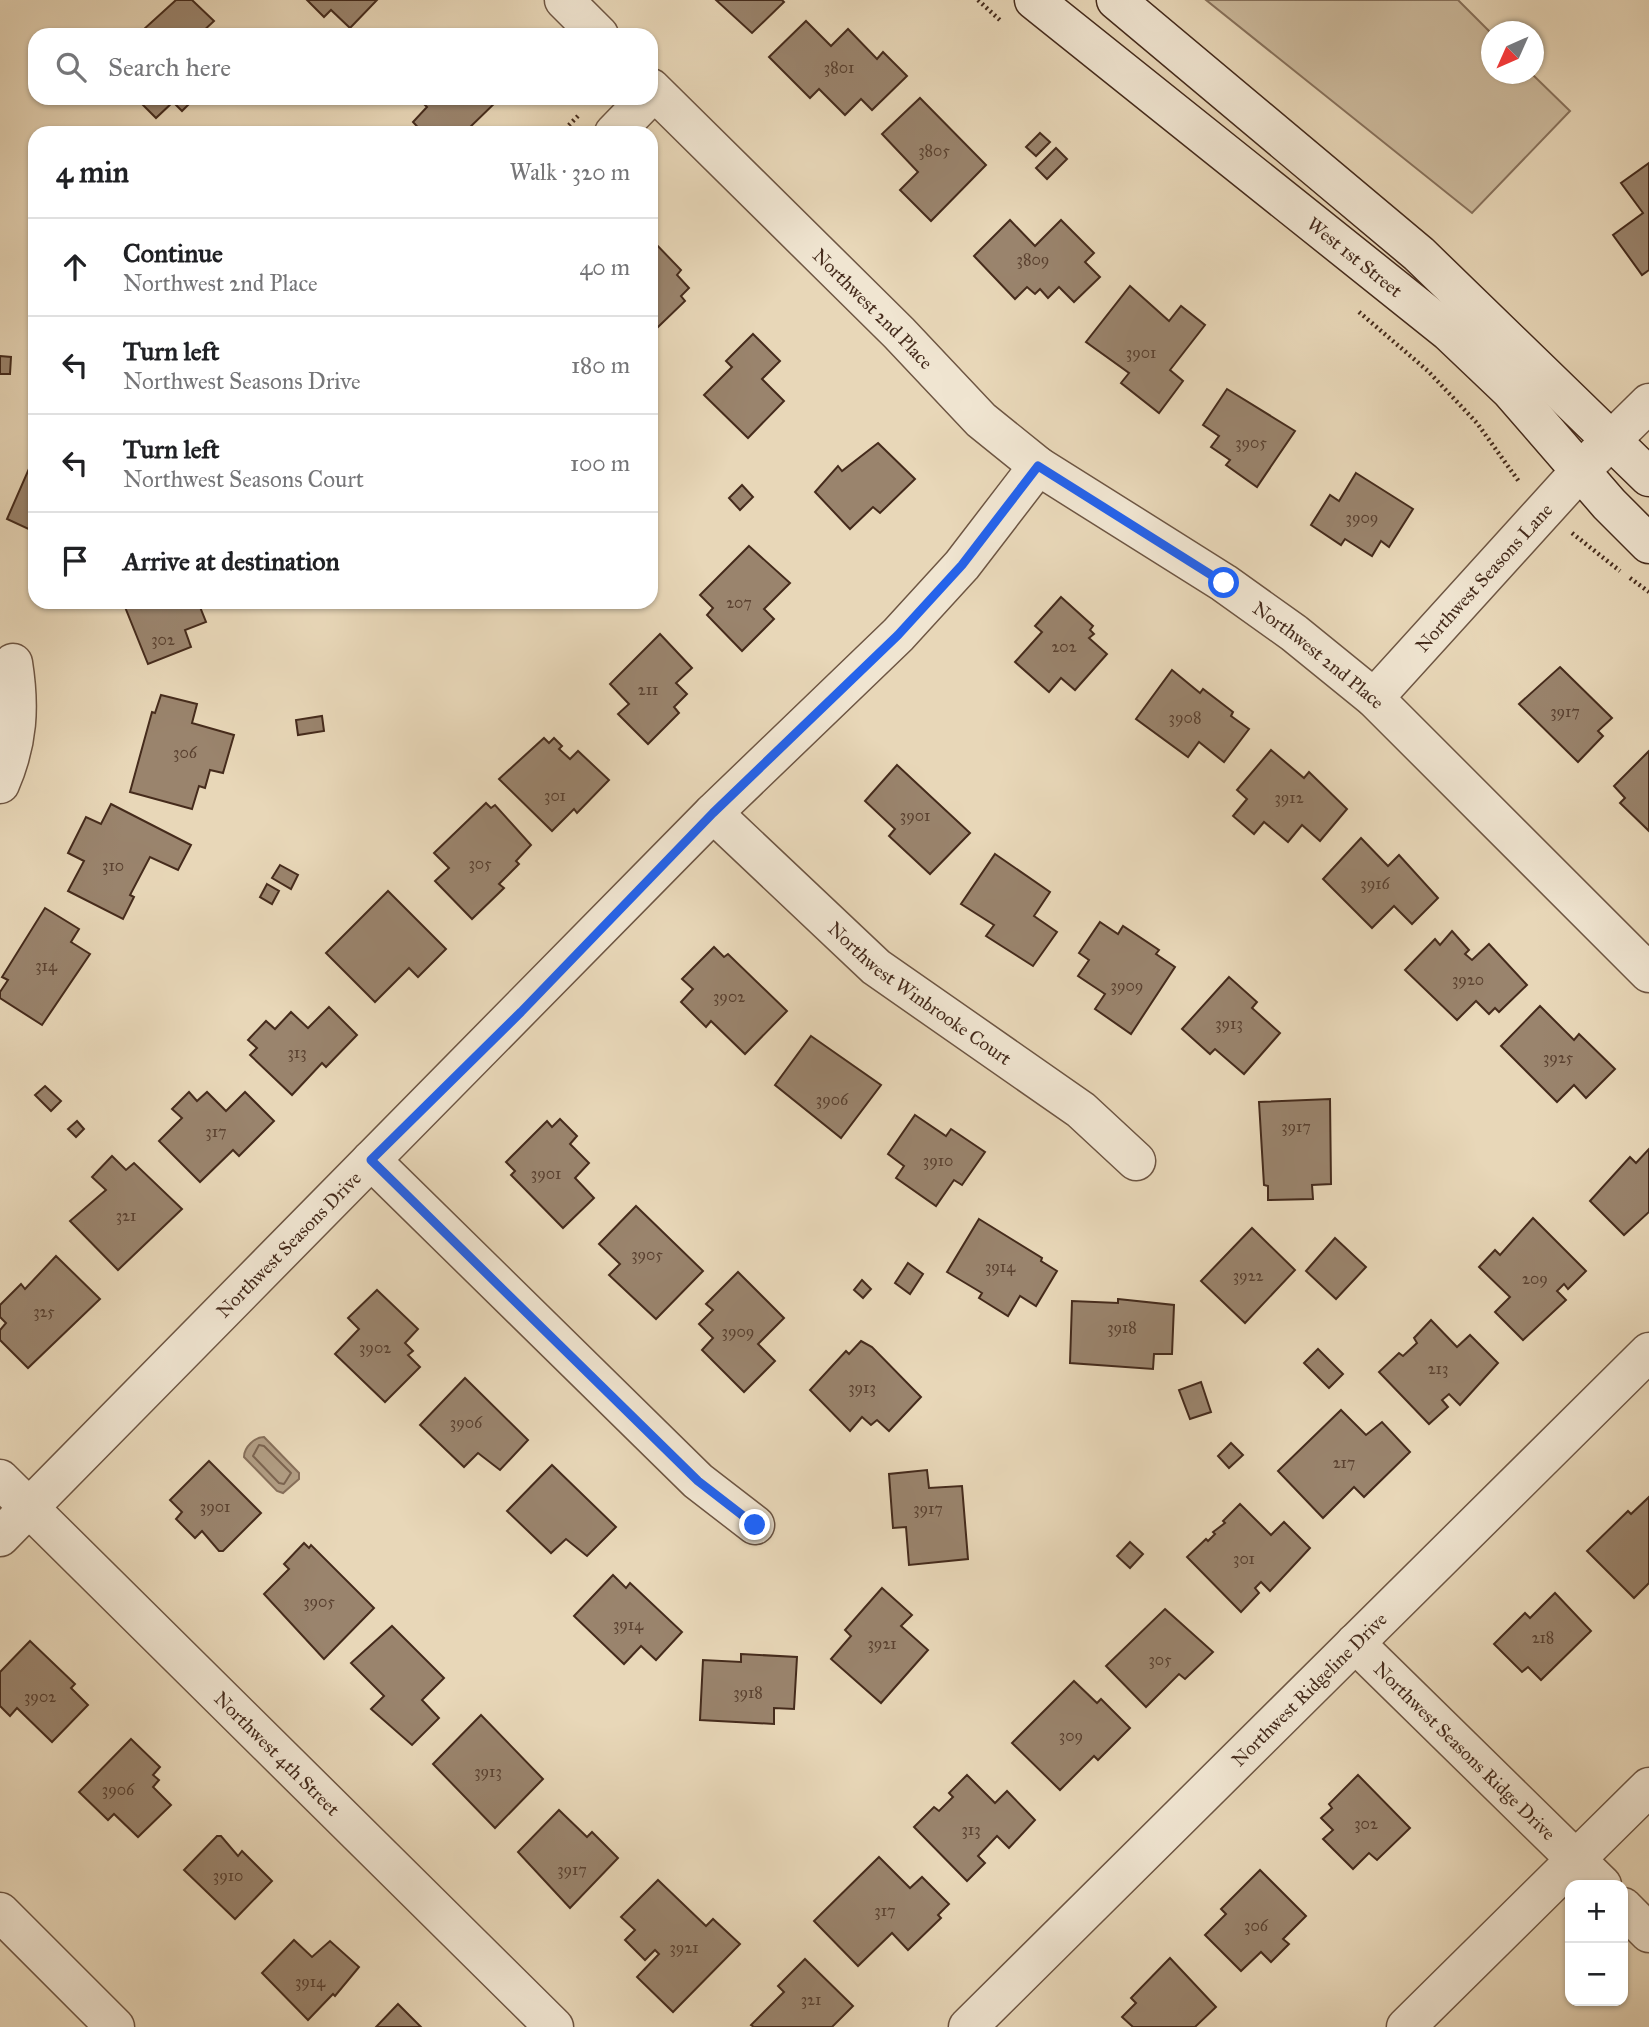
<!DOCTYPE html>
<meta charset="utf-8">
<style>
:root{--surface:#fff;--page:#f2f2f2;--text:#202124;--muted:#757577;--line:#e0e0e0}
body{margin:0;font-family:"IM FELL Great Primer",serif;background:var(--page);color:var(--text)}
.controls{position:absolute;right:21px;bottom:21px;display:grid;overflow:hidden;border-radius:14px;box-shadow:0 2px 5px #0004}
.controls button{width:63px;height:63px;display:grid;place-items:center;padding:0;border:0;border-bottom:2px solid var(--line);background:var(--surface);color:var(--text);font:35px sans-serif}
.compass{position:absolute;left:1481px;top:21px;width:63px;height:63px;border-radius:50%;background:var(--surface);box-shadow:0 2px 5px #0004;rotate:225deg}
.stop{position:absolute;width:21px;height:21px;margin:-16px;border:5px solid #2563eb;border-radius:50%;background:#fff}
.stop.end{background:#2563eb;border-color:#fff;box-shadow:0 2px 7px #0008}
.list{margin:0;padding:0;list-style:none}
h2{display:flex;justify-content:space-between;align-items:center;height:91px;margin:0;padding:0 28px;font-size:30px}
h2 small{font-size:23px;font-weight:400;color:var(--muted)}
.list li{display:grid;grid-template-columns:46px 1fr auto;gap:21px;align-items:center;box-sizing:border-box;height:98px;padding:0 28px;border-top:2px solid var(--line)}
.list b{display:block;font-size:26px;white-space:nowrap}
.list p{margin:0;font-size:23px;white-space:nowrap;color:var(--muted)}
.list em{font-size:23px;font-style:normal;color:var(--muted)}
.icon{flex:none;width:38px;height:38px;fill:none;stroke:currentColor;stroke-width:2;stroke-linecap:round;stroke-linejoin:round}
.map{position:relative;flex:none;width:1649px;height:2027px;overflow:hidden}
.search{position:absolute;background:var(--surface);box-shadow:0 2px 5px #0004;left:28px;top:28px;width:630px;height:77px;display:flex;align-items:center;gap:18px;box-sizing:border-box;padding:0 24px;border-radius:21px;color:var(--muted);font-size:26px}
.panel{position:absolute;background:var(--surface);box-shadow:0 2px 5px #0004;left:28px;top:126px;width:630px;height:483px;border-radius:21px}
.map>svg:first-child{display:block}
.green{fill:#ccba9d;stroke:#88725c;stroke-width:2}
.water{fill:#b19d83;stroke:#866f5a;stroke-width:2}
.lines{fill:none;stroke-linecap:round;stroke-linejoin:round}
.shore{stroke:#7b6450;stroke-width:2}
.building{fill:#9a846d;stroke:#452b1c;stroke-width:2}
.minor-casing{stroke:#6e5643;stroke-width:41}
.tertiary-casing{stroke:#6e5643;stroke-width:41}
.secondary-casing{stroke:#452b1c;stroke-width:41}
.path{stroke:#452b1c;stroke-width:4.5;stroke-dasharray:2 3.5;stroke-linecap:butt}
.minor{stroke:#f0e5d1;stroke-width:38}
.tertiary{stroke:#f0e5d1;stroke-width:38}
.secondary{stroke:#f0e5d1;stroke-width:38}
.route{stroke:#2563eb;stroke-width:9}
.labels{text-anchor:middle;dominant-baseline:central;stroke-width:5;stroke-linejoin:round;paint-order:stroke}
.number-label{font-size:16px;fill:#5a4130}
.street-label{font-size:19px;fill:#452b1c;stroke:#f0e5d1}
</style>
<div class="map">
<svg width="1649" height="2027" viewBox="0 0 1649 2027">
<rect width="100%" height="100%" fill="#e8d7b8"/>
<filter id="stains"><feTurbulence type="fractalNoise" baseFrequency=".00286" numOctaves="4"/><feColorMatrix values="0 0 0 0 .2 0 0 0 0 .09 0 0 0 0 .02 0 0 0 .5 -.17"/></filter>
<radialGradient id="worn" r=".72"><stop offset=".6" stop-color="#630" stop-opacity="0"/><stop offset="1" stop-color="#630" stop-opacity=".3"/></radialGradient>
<!-- green -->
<polygon class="green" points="1206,0 1458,0 1491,33 1492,74 1532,74 1570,111 1472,213"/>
<!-- water -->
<path class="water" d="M264 1437 299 1473V1479L283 1493 277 1491 244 1457C244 1447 255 1437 264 1437Z"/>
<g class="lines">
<!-- shore -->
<polygon class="shore" points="259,1445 264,1446 291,1473 284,1484 279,1483 253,1456"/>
</g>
<!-- building -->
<g class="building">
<polygon points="176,0 192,0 214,21 199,35 148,35 143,30"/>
<polygon points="307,0 377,0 350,28 331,10 324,17"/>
<polygon points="716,0 782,0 784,2 752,33"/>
<polygon points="806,21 831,46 848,29 877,59 883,52 907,76 872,110 861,99 845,115 819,89 810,98 769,57"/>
<polygon points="136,98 195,98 182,111 173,102 156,118"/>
<polygon points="426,98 500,98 464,133 423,133 413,122 427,107 422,102"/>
<polygon points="920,98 986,165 931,221 900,190 918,172 882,134"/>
<polygon points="1040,133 1050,142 1036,156 1026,147"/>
<polygon points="1056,148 1067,159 1047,179 1036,168"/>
<polygon points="1649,163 1649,270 1642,275 1613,235 1643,213 1621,183"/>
<polygon points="1010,220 1035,246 1061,220 1094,253 1085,262 1100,277 1074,302 1059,287 1048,298 1040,289 1035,294 1027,287 1015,299 974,256"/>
<polygon points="651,239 681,270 677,275 689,288 681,296 685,301 658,327 651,319"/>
<polygon points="1130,286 1169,321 1181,306 1205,325 1170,370 1183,381 1159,413 1121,383 1129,373 1086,342"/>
<polygon points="753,334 780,361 762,379 784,401 748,438 704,395 732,367 726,361"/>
<polygon points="0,356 11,357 10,374 0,374"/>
<polygon points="1227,389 1295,431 1257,487 1226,465 1230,460 1211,447 1219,436 1203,425"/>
<polygon points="878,443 915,479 880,513 873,507 850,529 815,492 838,466 842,471"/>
<polygon points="31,464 35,466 35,532 7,519"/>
<polygon points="1356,473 1413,509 1389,547 1381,541 1372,556 1345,539 1341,545 1311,525 1330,495 1339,501"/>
<polygon points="742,485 753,497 740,510 729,498"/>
<polygon points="749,546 790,583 764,609 774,619 742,651 707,615 713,608 700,595"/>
<polygon points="1061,597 1093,626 1090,630 1094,634 1089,638 1107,654 1075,690 1061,678 1049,692 1015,662 1042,632 1035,626"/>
<polygon points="123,602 198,602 206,622 185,630 191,647 148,664"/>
<polygon points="660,634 692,668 676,683 687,694 674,707 679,713 648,744 618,714 629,704 610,684"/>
<polygon points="1560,667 1612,718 1598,731 1603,736 1578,762 1519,704"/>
<polygon points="1172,670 1200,693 1203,689 1233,712 1231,716 1249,729 1224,762 1199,742 1188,757 1136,719"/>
<polygon points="161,695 197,704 192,723 234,735 223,773 210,770 205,788 199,786 192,809 130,792 152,712 155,713"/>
<polygon points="322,716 324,731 298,735 296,720"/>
<polygon points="544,738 549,743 554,738 562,746 559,749 570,759 578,751 609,780 577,813 574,809 552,831 499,779"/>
<polygon points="1271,750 1304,778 1309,772 1347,809 1320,841 1302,825 1288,842 1264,822 1254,834 1233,816 1247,799 1237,790"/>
<polygon points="1649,751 1649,831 1620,803 1625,798 1614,786"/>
<polygon points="897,765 970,833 930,874 889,836 895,829 865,801"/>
<polygon points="486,803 491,808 495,805 531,845 516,861 519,864 499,884 504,888 472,919 435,881 449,868 434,853"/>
<polygon points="111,804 191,845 178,870 150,857 130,895 134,897 123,919 68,891 84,861 68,853 86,817 101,824"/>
<polygon points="1361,838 1388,866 1399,855 1438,898 1412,924 1394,906 1372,928 1323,879"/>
<polygon points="995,854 1050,892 1034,916 1057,932 1033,966 986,936 994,925 961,904"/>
<polygon points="280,865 298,875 291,889 272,878"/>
<polygon points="267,884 279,891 272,904 260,897"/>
<polygon points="388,891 446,949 418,977 409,968 375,1002 326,953"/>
<polygon points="45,908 79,929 71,942 90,954 42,1025 0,998 0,992 8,980 2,977"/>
<polygon points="1100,922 1118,934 1123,926 1159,950 1156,954 1175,967 1131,1034 1095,1009 1105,994 1078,976 1089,960 1079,953"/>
<polygon points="1452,931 1469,950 1465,954 1472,960 1489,944 1527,985 1499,1012 1495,1008 1489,1014 1476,1001 1457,1020 1405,970 1435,939 1440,945"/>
<polygon points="714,947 724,957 728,954 787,1011 745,1054 711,1021 706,1027 681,1002 693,989 682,979"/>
<polygon points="1229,977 1257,1002 1252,1008 1280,1033 1244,1074 1215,1049 1210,1054 1182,1029"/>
<polygon points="1540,1006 1574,1040 1579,1034 1615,1069 1586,1098 1574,1085 1557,1102 1501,1046"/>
<polygon points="329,1007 357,1035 326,1067 322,1063 292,1095 250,1055 257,1048 248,1040 266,1021 275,1029 291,1012 308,1028"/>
<polygon points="811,1036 881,1085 841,1138 775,1085"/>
<polygon points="45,1086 61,1101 51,1111 35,1095"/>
<polygon points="189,1092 197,1101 207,1092 226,1111 245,1092 274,1121 239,1156 233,1150 200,1182 159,1141 182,1118 172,1109"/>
<polygon points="1330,1099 1331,1184 1312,1185 1313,1199 1268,1200 1268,1186 1264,1185 1259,1102"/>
<polygon points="915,1115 946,1136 951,1129 985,1152 962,1185 954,1180 936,1206 896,1178 904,1166 888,1154"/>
<polygon points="560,1119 577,1136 570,1144 589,1163 575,1178 594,1198 563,1228 511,1175 515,1171 506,1162 547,1121 552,1127"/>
<polygon points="77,1121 84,1129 76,1137 68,1129"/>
<polygon points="1649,1149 1649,1212 1624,1235 1590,1201 1630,1157 1636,1163"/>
<polygon points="112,1156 126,1170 134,1163 182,1209 118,1270 70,1221 106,1190 92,1177"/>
<polygon points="636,1206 703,1271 656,1319 609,1275 620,1264 599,1244"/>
<polygon points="1533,1218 1586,1271 1568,1289 1564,1284 1557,1291 1566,1300 1523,1340 1495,1312 1510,1297 1479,1267 1495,1250 1500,1255"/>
<polygon points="979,1219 1042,1258 1041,1261 1057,1271 1036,1306 1020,1296 1008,1316 979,1298 982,1293 947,1272"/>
<polygon points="1252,1228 1295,1270 1245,1323 1201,1281"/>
<polygon points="1335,1238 1366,1267 1336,1299 1306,1271"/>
<polygon points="56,1256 100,1299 28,1368 0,1340 0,1330 6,1323 0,1317 0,1305 21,1284 25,1289"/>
<polygon points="908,1263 923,1274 910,1294 895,1283"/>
<polygon points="738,1272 784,1318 758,1344 775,1361 744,1392 702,1350 713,1338 699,1324 713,1310 706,1304"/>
<polygon points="862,1280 871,1289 863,1298 854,1290"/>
<polygon points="377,1290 418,1329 405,1343 413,1351 408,1355 420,1367 385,1402 335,1354 359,1329 348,1318"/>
<polygon points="1118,1299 1174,1305 1172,1354 1154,1354 1153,1369 1070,1363 1072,1301 1118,1303"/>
<polygon points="1431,1320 1457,1347 1470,1335 1498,1363 1460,1405 1449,1394 1442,1400 1448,1407 1429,1424 1379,1372 1399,1353 1403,1356 1417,1343 1414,1338"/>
<polygon points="861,1341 872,1347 921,1397 889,1431 877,1420 871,1425 862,1417 850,1431 810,1390 846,1351 849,1354"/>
<polygon points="1318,1349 1343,1374 1329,1388 1304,1363"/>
<polygon points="465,1378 528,1440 500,1470 478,1453 464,1467 420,1425"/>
<polygon points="1201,1382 1211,1412 1190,1419 1179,1390"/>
<polygon points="1341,1410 1366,1435 1382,1422 1410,1452 1364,1497 1354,1487 1323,1518 1278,1471"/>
<polygon points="1231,1443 1243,1455 1229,1468 1218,1456"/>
<polygon points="209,1461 261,1513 223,1551 219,1551 202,1531 195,1538 176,1519 182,1512 170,1500"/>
<polygon points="552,1465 616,1527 587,1556 566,1539 551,1553 507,1511"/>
<polygon points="927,1470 929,1488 962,1486 968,1559 909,1565 906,1527 893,1528 889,1474"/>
<polygon points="1649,1497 1649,1583 1634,1598 1587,1551 1628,1511 1631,1514"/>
<polygon points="1240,1504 1271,1535 1284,1522 1310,1548 1270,1591 1261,1582 1255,1588 1259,1593 1241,1612 1187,1557 1206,1539 1208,1541 1215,1534 1213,1532 1225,1523 1223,1521"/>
<polygon points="1130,1542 1143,1554 1130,1568 1117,1556"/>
<polygon points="304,1543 309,1548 311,1545 374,1608 324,1659 264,1594 289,1569 284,1564"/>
<polygon points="613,1575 626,1588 630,1583 682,1632 656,1660 641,1646 624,1664 574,1616"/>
<polygon points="882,1588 912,1615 901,1626 928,1650 881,1703 831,1659 851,1636 845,1630"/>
<polygon points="1555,1593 1591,1631 1541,1680 1528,1667 1522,1672 1494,1644 1525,1613 1530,1618"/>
<polygon points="1165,1609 1213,1652 1185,1679 1179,1674 1146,1707 1106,1666"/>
<polygon points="392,1626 444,1678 422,1700 439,1718 412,1745 371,1709 384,1696 351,1663"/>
<polygon points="30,1641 75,1684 71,1688 88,1705 52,1742 17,1708 10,1716 0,1706 0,1672"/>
<polygon points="741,1654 797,1657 794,1709 774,1708 774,1724 700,1720 703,1660 741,1662"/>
<polygon points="1074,1681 1097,1703 1101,1699 1130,1728 1098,1760 1094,1756 1060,1790 1012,1743"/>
<polygon points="481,1715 543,1779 495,1828 433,1764"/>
<polygon points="131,1739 160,1767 153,1775 159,1780 153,1787 171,1805 138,1837 114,1814 108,1820 79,1792"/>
<polygon points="967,1775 995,1803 1007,1791 1035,1820 1009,1848 997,1836 978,1856 985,1863 967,1881 914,1827 934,1807 939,1811 953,1797 949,1793"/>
<polygon points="1358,1775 1410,1828 1377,1860 1369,1853 1353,1869 1323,1839 1333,1830 1321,1818 1332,1808 1329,1804"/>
<polygon points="559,1810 587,1837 592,1832 618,1858 570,1908 518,1852"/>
<polygon points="217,1836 221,1836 238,1856 242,1851 272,1881 235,1919 184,1870"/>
<polygon points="879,1857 910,1888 922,1877 949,1904 938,1915 941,1918 908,1950 892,1933 858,1966 814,1921"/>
<polygon points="1260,1870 1306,1916 1283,1939 1289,1944 1271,1962 1261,1952 1241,1971 1205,1935 1226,1914 1221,1909"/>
<polygon points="658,1880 706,1926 713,1919 740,1944 673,2012 637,1977 659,1954 655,1950 645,1960 625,1940 635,1930 621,1917"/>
<polygon points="294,1940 312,1957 330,1941 359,1967 335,1996 333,1994 308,2020 262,1973"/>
<polygon points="1170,1958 1216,2007 1195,2027 1133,2027 1122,2017 1136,2003 1131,1998"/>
<polygon points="805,1959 853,2006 832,2027 754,2027 751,2025 784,1992 778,1986"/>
<polygon points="398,2004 421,2027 376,2027"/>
</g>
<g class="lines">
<!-- minor casing -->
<g class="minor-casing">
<g id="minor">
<polyline points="564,0 599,35"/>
<path id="s1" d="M651 88 899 333 981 420 1038 466 1224 583 1294 633 1374 698 1649 973"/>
<polyline points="614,133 648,98"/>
<path id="s2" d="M1374 698 1580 471 1649 403"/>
<path d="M0 784C18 743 20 707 13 663"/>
<path id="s3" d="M713 813 876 967 1081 1110 1136 1161"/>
<polyline points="371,1160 698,1481 755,1525"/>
<path id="s4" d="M0 1479 554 2027"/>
<path id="s5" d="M0 1537 713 813 898 635 962 565 1038 466"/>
<path id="s6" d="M1355 1643 1602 1885"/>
<polyline points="1623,1907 1649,1933"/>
<path id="s7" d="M968 2027 1649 1352"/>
</g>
</g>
<!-- tertiary casing -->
<g class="tertiary-casing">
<g id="tertiary">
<polyline points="0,1912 115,2027"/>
<polyline points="1406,2027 1649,1787"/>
</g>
</g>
<!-- secondary casing -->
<g class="secondary-casing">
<g id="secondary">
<path id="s8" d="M1034 0 1449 332 1511 391 1609 504 1649 544"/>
<polyline points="1116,0 1419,254 1649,477"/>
</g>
</g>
<!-- path -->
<g class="path">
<polyline points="978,0 1002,22"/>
<polyline points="561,133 580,114"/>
<polyline points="1359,312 1428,371 1477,423 1520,483"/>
<polyline points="1572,533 1620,571"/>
<polyline points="1630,578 1649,592"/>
</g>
<!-- minor -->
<use href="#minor" class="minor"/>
<!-- tertiary -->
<use href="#tertiary" class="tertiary"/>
<!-- secondary -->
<use href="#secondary" class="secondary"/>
</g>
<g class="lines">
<!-- route -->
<polyline class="route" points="755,1525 698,1481 371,1160 521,1012 713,813 898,635 962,565 1038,466 1224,583"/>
</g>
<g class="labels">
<!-- number labels -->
<g class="number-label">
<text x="839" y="67">3801</text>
<text x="934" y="150">3805</text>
<text x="1033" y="259">3809</text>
<text x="1141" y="352">3901</text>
<text x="1251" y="442">3905</text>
<text x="1362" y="517">3909</text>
<text x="739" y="602">207</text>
<text x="163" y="639">302</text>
<text x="1064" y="646">202</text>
<text x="648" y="689">211</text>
<text x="1565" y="711">3917</text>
<text x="1185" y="717">3908</text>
<text x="185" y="752">306</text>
<text x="555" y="795">301</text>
<text x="1289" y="797">3912</text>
<text x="915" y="815">3901</text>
<text x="480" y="863">305</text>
<text x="113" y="865">310</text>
<text x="1375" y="883">3916</text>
<text x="46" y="965">314</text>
<text x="1468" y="979">3920</text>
<text x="1127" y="985">3909</text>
<text x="729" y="996">3902</text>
<text x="1229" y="1023">3913</text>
<text x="297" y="1052">313</text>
<text x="1558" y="1057">3925</text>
<text x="832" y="1099">3906</text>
<text x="1296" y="1126">3917</text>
<text x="216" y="1131">317</text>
<text x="938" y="1160">3910</text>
<text x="546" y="1173">3901</text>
<text x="126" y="1215">321</text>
<text x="647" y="1254">3905</text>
<text x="1000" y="1266">3914</text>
<text x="1248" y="1275">3922</text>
<text x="1535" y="1278">209</text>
<text x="44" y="1311">325</text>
<text x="1122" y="1327">3918</text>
<text x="738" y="1331">3909</text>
<text x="375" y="1347">3902</text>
<text x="1438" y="1368">213</text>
<text x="862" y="1387">3913</text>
<text x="466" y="1422">3906</text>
<text x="1344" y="1462">217</text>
<text x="215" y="1506">3901</text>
<text x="928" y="1508">3917</text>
<text x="1244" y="1558">301</text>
<text x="319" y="1601">3905</text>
<text x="628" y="1624">3914</text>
<text x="1543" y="1637">218</text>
<text x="882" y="1643">3921</text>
<text x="1160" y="1659">305</text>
<text x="748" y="1692">3918</text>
<text x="40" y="1696">3902</text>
<text x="1071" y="1735">309</text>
<text x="488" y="1771">3913</text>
<text x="118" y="1789">3906</text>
<text x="1366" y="1823">302</text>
<text x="971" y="1829">313</text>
<text x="572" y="1869">3917</text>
<text x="228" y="1875">3910</text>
<text x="885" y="1910">317</text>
<text x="1256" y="1925">306</text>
<text x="684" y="1947">3921</text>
<text x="310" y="1981">3914</text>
<text x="811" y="1999">321</text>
</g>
<!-- street labels -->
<g class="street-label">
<text stroke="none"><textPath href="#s8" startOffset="411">West 1st Street</textPath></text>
<text stroke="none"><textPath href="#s1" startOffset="313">Northwest 2nd Place</textPath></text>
<text stroke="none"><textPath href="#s2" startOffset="163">Northwest Seasons Lane</textPath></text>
<text stroke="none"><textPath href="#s1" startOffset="880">Northwest 2nd Place</textPath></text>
<text stroke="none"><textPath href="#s3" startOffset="275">Northwest Winbrooke Court</textPath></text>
<text stroke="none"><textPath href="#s5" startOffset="411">Northwest Seasons Drive</textPath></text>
<text stroke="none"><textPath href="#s7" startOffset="480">Northwest Ridgeline Drive</textPath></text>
<text stroke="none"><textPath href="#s6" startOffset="154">Northwest Seasons Ridge Drive</textPath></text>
<text stroke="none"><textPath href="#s4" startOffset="390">Northwest 4th Street</textPath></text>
</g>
</g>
<rect width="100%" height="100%" filter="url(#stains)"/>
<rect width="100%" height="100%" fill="url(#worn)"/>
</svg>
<div class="controls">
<button>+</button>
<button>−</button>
</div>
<svg class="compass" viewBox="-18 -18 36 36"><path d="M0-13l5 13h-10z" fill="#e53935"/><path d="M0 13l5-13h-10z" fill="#757577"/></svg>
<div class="stop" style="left:1224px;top:583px"></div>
<div class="stop end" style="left:755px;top:1525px"></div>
<div class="search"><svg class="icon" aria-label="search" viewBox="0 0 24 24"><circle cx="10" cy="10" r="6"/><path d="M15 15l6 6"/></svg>Search here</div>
<section class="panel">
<h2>4 min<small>Walk · 320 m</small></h2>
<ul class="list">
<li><svg class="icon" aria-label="ahead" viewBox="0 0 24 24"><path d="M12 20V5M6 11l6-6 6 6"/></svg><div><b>Continue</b><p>Northwest 2nd Place</p></div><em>40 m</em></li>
<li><svg class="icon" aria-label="left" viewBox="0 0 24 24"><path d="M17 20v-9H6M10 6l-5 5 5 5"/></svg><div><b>Turn left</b><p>Northwest Seasons Drive</p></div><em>180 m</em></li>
<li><svg class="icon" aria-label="left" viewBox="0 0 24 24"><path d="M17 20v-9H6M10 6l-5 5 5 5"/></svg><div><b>Turn left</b><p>Northwest Seasons Court</p></div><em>100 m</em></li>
<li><svg class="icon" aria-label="arrive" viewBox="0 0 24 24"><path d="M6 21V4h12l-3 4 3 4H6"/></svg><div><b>Arrive at destination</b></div></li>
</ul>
</section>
</div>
